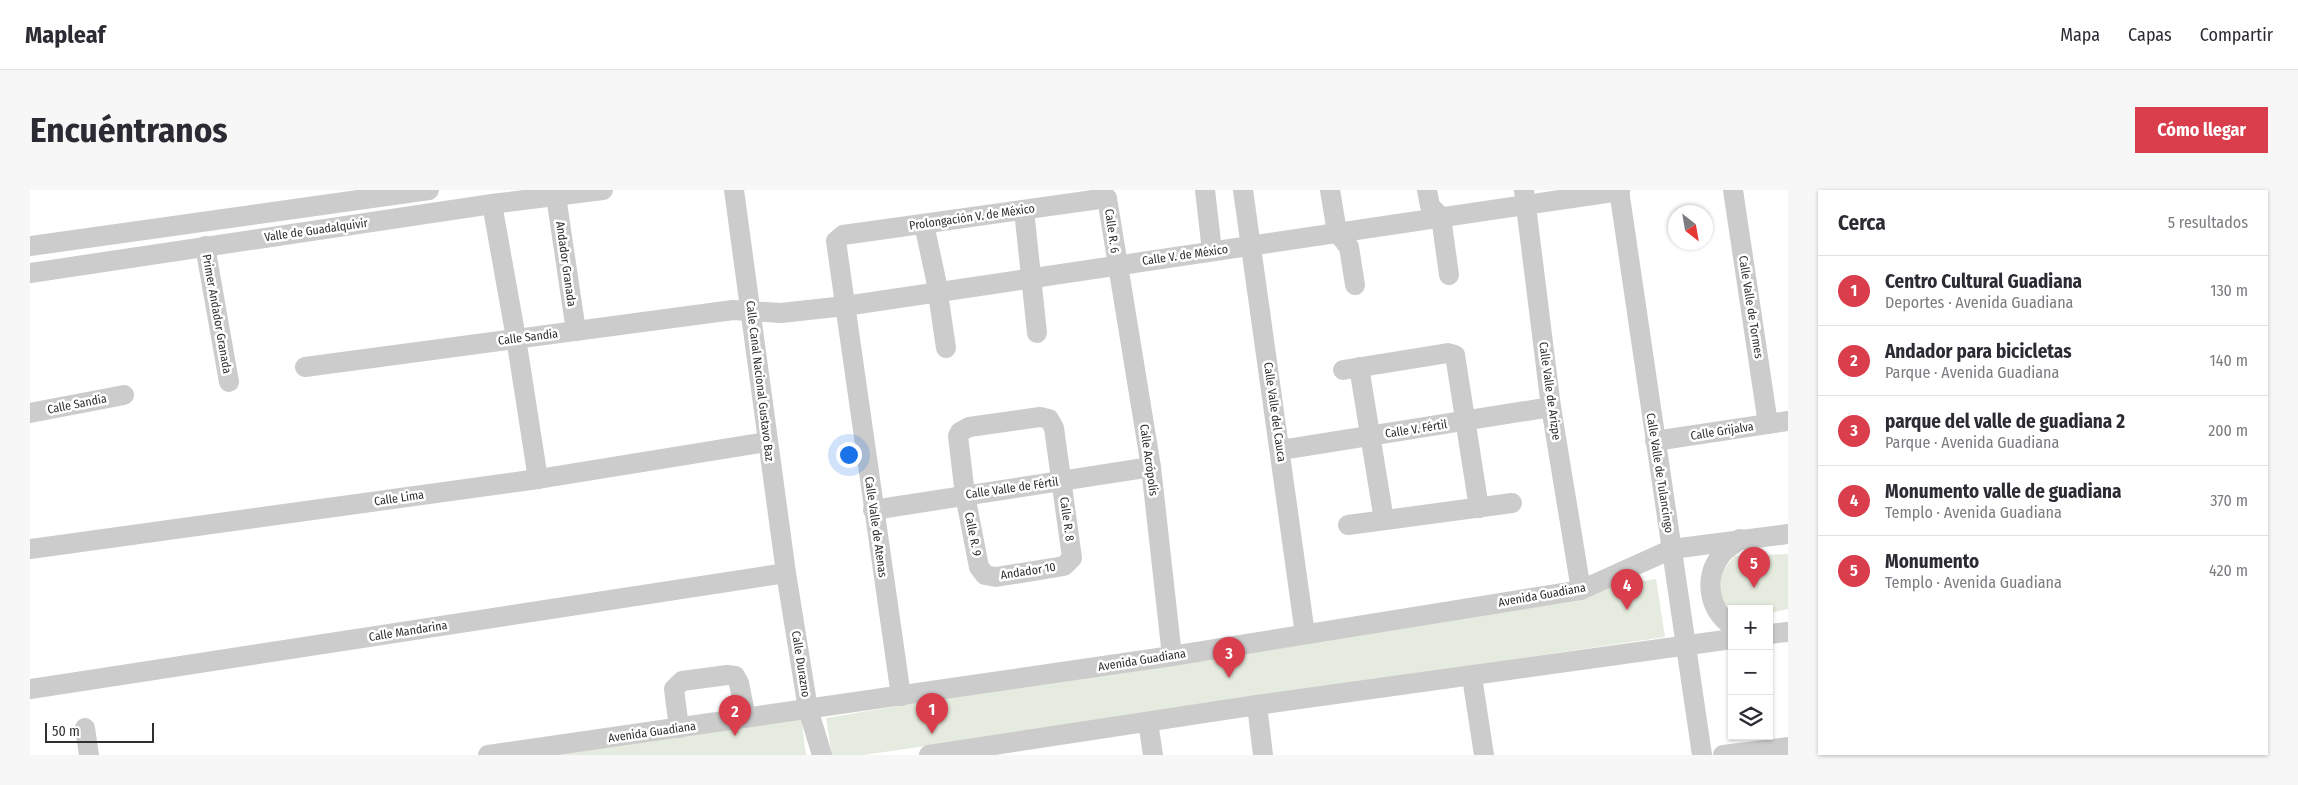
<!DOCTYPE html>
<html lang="es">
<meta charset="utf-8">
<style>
:root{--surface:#fff;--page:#f7f7f7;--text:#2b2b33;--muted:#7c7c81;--line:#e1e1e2;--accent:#da3d4c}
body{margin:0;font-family:"Fira Sans Condensed",sans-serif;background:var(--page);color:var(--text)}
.controls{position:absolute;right:15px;bottom:15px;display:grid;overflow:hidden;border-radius:0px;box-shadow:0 1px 4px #0004}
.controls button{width:45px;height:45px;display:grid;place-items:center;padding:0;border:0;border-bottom:1px solid var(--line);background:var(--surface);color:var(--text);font:25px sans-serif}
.compass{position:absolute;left:1638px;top:15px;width:45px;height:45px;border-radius:50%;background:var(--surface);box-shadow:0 1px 4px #0004;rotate:149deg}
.scale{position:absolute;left:15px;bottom:12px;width:109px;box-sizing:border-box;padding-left:5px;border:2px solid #2f2f2f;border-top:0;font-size:14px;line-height:18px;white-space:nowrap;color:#2f2f2f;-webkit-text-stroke:4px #fff;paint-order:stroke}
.you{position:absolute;left:818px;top:264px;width:18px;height:18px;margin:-12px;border:4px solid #fff;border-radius:50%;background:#1a73e8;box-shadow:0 0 0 8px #1a73e833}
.badge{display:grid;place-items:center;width:32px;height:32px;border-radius:50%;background:var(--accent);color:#fff;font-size:16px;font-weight:700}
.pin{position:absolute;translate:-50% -41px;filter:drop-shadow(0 1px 2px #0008)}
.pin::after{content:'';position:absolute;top:26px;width:18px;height:15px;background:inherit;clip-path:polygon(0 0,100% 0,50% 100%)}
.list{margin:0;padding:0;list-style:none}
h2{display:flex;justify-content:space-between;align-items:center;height:65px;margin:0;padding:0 20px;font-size:21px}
h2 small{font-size:16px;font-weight:400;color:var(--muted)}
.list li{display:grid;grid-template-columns:32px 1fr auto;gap:15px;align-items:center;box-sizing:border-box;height:70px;padding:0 20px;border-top:1px solid var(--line)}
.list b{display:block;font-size:19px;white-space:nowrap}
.list p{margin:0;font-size:16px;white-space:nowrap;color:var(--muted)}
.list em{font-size:16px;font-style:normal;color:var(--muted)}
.icon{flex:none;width:28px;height:28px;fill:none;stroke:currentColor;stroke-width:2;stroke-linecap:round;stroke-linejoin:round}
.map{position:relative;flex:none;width:1758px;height:565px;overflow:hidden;border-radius:0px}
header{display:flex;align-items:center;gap:30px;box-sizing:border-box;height:70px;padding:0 25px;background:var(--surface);border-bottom:1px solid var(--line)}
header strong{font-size:24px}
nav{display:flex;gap:28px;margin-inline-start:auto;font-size:18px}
.intro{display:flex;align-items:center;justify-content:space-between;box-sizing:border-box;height:120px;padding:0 30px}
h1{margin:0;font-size:35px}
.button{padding:12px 22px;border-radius:0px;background:var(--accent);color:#fff;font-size:18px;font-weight:700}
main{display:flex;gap:30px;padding:0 30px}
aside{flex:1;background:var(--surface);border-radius:0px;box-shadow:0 1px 4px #0004}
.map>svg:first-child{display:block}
.green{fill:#e5ebde}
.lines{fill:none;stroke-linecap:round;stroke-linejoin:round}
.minor{stroke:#ccc;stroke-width:20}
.labels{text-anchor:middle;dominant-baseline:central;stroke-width:5;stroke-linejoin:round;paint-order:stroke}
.street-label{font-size:12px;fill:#2f2f2f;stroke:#fff}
</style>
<header>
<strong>Mapleaf</strong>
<nav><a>Mapa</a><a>Capas</a><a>Compartir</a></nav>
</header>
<div class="intro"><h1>Encuéntranos</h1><a class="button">Cómo llegar</a></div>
<main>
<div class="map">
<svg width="1758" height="565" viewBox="0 0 1758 565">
<rect width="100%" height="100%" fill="#fff"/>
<!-- green -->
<g class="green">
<polygon points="1758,364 1758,419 1739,423 1739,419 1704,419 1692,413 1687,402 1690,384 1705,366"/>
<polygon points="1626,389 1635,447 834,565 802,565 796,528"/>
<polygon points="771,526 776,565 502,565"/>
</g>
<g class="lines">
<!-- minor -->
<g class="minor">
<polyline points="704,0 756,383 778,519 792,565"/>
<polyline points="1175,0 1182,61"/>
<polyline points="1213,0 1275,444"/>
<polyline points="1300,0 1307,42 1319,57 1325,95"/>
<polyline points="1397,0 1400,16 1411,27 1419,85"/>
<polyline points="1494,0 1521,217 1551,400"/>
<polyline points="1589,0 1672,565"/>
<polyline points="1703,0 1738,234"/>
<polyline points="526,6 546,141"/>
<polyline points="462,14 486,148 508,289"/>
<polyline points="994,20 1007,143"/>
<polyline points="894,34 906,90 916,158"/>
<polyline points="0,56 399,0"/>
<polyline points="175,56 199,192"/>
<polyline points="0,83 462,14 573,0"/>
<polyline points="275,177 703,120 751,123 815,116 1590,1"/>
<polyline points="1329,177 1354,330"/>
<polyline points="1313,180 1418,163 1425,165 1449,318"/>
<polyline points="0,223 94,205"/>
<polygon points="1010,227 1019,229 1024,238 1042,368 1034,376 966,387 955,385 949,377 935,305 928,246 930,242 939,237"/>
<polyline points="1625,251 1758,231"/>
<polyline points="1251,260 1521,217"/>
<polyline points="843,320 1121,277"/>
<polyline points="1318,335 1482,313"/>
<polyline points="0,359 508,289 737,252"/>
<path d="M1702 436C1678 419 1673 387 1692 364 1697 358 1704 354 1710 349"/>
<polyline points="1739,444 1758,442"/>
<polyline points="1442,487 1454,565"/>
<polyline points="0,499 756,383"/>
<polyline points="871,506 806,51 813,45 1077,8 1121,277 1142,466"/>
<polyline points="1227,515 1233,565"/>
<polyline points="1118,532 1123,565"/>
<polyline points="55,538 59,565"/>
<polyline points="649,538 644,499 652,491 697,485 705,486 709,493 716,528"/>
<polyline points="458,565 1142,466 1551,400 1642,359 1758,344"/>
<polyline points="899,565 1227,515 1702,449"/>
<polyline points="1693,565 1758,557"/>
</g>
</g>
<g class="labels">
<!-- street labels -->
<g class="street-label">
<text transform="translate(942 27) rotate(-8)">Prolongación V. de México</text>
<text transform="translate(286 40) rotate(-8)">Valle de Guadalquivir</text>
<text transform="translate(1082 41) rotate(82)">Calle R. 6</text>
<text transform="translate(1155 65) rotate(-8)">Calle V. de México</text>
<text transform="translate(536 74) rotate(82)">Andador Granada</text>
<text transform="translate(1721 117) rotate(81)">Calle Valle de Tormes</text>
<text transform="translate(187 124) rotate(80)">Primer Andador Granada</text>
<text transform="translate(498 147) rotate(-7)">Calle Sandia</text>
<text transform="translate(730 191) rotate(83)">Calle Canal Nacional Gustavo Baz</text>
<text transform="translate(1520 201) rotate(82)">Calle Valle de Arizpe</text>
<text transform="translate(47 214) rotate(-11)">Calle Sandia</text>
<text transform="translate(1245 222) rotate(82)">Calle Valle del Cauca</text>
<text transform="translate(1386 239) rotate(-9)">Calle V. Fértil</text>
<text transform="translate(1692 241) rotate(-9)">Calle Grijalva</text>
<text transform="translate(1119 270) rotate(82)">Calle Acrópolis</text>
<text transform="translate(1630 283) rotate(81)">Calle Valle de Tulancingo</text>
<text transform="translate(982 298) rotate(-8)">Calle Valle de Fértil</text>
<text transform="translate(369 308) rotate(-8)">Calle Lima</text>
<text transform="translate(1037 329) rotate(82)">Calle R. 8</text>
<text transform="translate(846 337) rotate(82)">Calle Valle de Atenas</text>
<text transform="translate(943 344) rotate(79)">Calle R. 9</text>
<text transform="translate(998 381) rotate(-9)">Andador 10</text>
<text transform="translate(1512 405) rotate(-10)">Avenida Guadiana</text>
<text transform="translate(378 441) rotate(-9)">Calle Mandarina</text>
<text transform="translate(1112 470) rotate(-9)">Avenida Guadiana</text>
<text transform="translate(771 474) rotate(81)">Calle Durazno</text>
<text transform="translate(622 542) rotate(-8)">Avenida Guadiana</text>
</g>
</g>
</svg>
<div class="controls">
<button>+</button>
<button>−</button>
<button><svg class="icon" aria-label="layers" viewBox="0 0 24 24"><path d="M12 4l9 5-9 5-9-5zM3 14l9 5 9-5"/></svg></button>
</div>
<svg class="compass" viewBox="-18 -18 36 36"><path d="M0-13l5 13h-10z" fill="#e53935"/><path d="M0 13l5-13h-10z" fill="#7c7c81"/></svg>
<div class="scale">50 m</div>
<div class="you"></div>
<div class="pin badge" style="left:902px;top:544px">1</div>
<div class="pin badge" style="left:705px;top:546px">2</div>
<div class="pin badge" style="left:1199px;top:488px">3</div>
<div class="pin badge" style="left:1597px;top:420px">4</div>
<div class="pin badge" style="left:1724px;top:398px">5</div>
</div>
<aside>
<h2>Cerca<small>5 resultados</small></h2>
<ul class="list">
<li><span class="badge">1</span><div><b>Centro Cultural Guadiana</b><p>Deportes · Avenida Guadiana</p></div><em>130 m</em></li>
<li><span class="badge">2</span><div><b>Andador para bicicletas</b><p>Parque · Avenida Guadiana</p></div><em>140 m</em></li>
<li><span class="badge">3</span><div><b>parque del valle de guadiana 2</b><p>Parque · Avenida Guadiana</p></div><em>200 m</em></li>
<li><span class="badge">4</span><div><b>Monumento valle de guadiana</b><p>Templo · Avenida Guadiana</p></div><em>370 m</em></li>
<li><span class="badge">5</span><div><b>Monumento</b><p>Templo · Avenida Guadiana</p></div><em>420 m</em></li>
</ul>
</aside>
</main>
